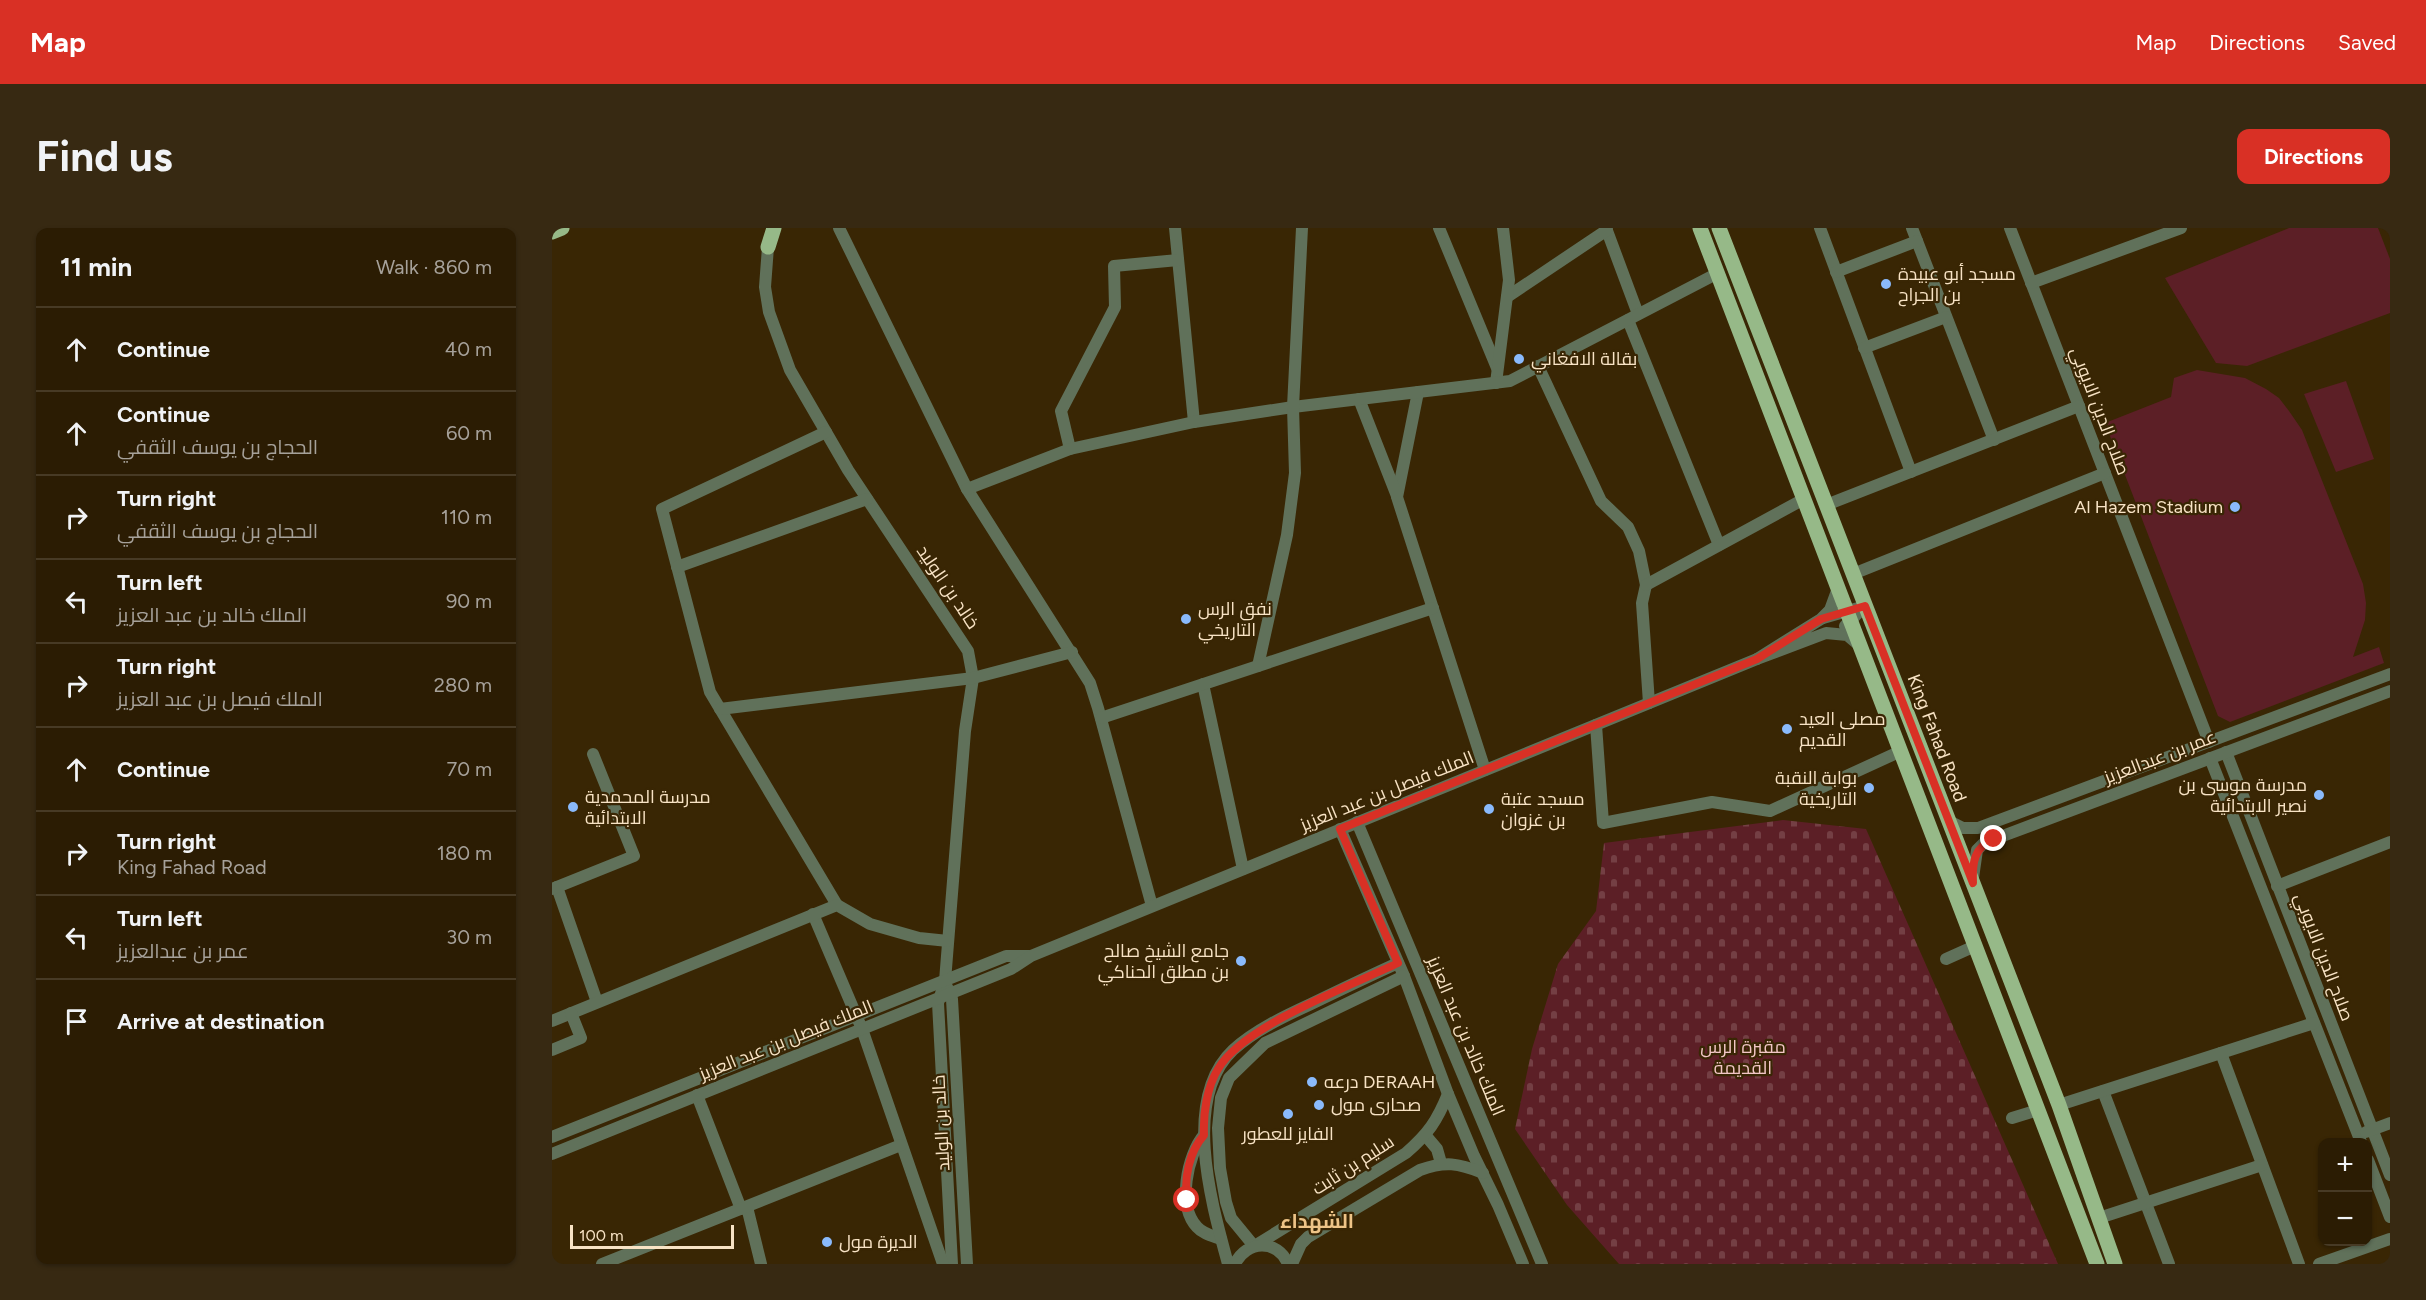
<!DOCTYPE html>
<meta charset="utf-8">
<style>
:root{--surface:#2b1c03;--page:#372912;--text:#f1f3f6;--muted:#a6a19a;--line:#473a25;--accent:#d93025}
body{margin:0;font-family:Figtree,Cairo,sans-serif;background:var(--page);color:var(--text)}
.controls{position:absolute;right:18px;bottom:18px;display:grid;overflow:hidden;border-radius:12px;box-shadow:0 2px 4px #0004}
.controls button{width:54px;height:54px;display:grid;place-items:center;padding:0;border:0;border-bottom:2px solid var(--line);background:var(--surface);color:var(--text);font:30px sans-serif}
.scale{position:absolute;left:18px;bottom:15px;width:164px;box-sizing:border-box;padding-left:6px;border:3px solid #f8e3c5;border-top:0;font-size:16px;line-height:21px;white-space:nowrap;color:#f8e3c5;-webkit-text-stroke:4px #392604;paint-order:stroke}
.stop{position:absolute;width:18px;height:18px;margin:-14px;border:4px solid #d93025;border-radius:50%;background:#fff}
.stop.end{background:#d93025;border-color:#fff;box-shadow:0 2px 6px #0008}
.list{margin:0;padding:0;list-style:none}
h2{display:flex;justify-content:space-between;align-items:center;height:78px;margin:0;padding:0 24px;font-size:26px}
h2 small{font-size:20px;font-weight:400;color:var(--muted)}
.list li{display:grid;grid-template-columns:39px 1fr auto;gap:18px;align-items:center;box-sizing:border-box;height:84px;padding:0 24px;border-top:2px solid var(--line)}
.list b{display:block;font-size:22px;white-space:nowrap}
.list p{margin:0;font-size:20px;white-space:nowrap;color:var(--muted)}
.list em{font-size:20px;font-style:normal;color:var(--muted)}
.icon{flex:none;width:33px;height:33px;fill:none;stroke:currentColor;stroke-width:2;stroke-linecap:round;stroke-linejoin:round}
.map{position:relative;flex:none;width:1838px;height:1036px;overflow:hidden;border-radius:12px}
header{display:flex;align-items:center;gap:36px;box-sizing:border-box;height:84px;padding:0 30px;background:var(--accent);color:#fff}
header strong{font-size:28px}
nav{display:flex;gap:33px;margin-inline-start:auto;font-size:21px}
.intro{display:flex;align-items:center;justify-content:space-between;box-sizing:border-box;height:144px;padding:0 36px}
h1{margin:0;font-size:42px}
.button{padding:15px 27px;border-radius:12px;background:var(--accent);color:#fff;font-size:21px;font-weight:700}
main{display:flex;gap:36px;padding:0 36px}
aside{flex:1;background:var(--surface);border-radius:12px;box-shadow:0 2px 4px #0004}
.map>svg:first-child{display:block}
.cemetery{fill:url(#cemetery-stones)}
.pitch{fill:#5c1f26}
.lines{fill:none;stroke-linecap:round;stroke-linejoin:round}
.minor{stroke:#60715a;stroke-width:12}
.major{stroke:#96b988;stroke-width:15}
.route{stroke:#d93025;stroke-width:8}
.poi-dot{fill:#8abafc;stroke:#392604;stroke-width:2}
.labels{text-anchor:middle;dominant-baseline:central;stroke-width:4.5;stroke-linejoin:round;paint-order:stroke}
.poi-label{font-size:18px;fill:#f8e3c5;stroke:#392604;text-anchor:start}
.street-label{font-size:18px;fill:#f8e3c5;stroke:#392604}
.park-label{font-size:18px;fill:#f2c6c6;stroke:#392604}
.neighbourhood-label{font-size:20px;font-weight:bold;fill:#eec487;stroke:#392604}
</style>
<header>
<strong>Map</strong>
<nav><a>Map</a><a>Directions</a><a>Saved</a></nav>
</header>
<div class="intro"><h1>Find us</h1><a class="button">Directions</a></div>
<main>
<aside>
<h2>11 min<small>Walk · 860 m</small></h2>
<ul class="list">
<li><svg class="icon" aria-label="ahead" viewBox="0 0 24 24"><path d="M12 20V5M6 11l6-6 6 6"/></svg><div><b>Continue</b></div><em>40 m</em></li>
<li><svg class="icon" aria-label="ahead" viewBox="0 0 24 24"><path d="M12 20V5M6 11l6-6 6 6"/></svg><div><b>Continue</b><p>الحجاج بن يوسف الثقفي</p></div><em>60 m</em></li>
<li><svg class="icon" aria-label="right" viewBox="0 0 24 24"><path d="M7 20v-9h11M14 6l5 5-5 5"/></svg><div><b>Turn right</b><p>الحجاج بن يوسف الثقفي</p></div><em>110 m</em></li>
<li><svg class="icon" aria-label="left" viewBox="0 0 24 24"><path d="M17 20v-9H6M10 6l-5 5 5 5"/></svg><div><b>Turn left</b><p>الملك خالد بن عبد العزيز</p></div><em>90 m</em></li>
<li><svg class="icon" aria-label="right" viewBox="0 0 24 24"><path d="M7 20v-9h11M14 6l5 5-5 5"/></svg><div><b>Turn right</b><p>الملك فيصل بن عبد العزيز</p></div><em>280 m</em></li>
<li><svg class="icon" aria-label="ahead" viewBox="0 0 24 24"><path d="M12 20V5M6 11l6-6 6 6"/></svg><div><b>Continue</b></div><em>70 m</em></li>
<li><svg class="icon" aria-label="right" viewBox="0 0 24 24"><path d="M7 20v-9h11M14 6l5 5-5 5"/></svg><div><b>Turn right</b><p>King Fahad Road</p></div><em>180 m</em></li>
<li><svg class="icon" aria-label="left" viewBox="0 0 24 24"><path d="M17 20v-9H6M10 6l-5 5 5 5"/></svg><div><b>Turn left</b><p>عمر بن عبدالعزيز</p></div><em>30 m</em></li>
<li><svg class="icon" aria-label="arrive" viewBox="0 0 24 24"><path d="M6 21V4h12l-3 4 3 4H6"/></svg><div><b>Arrive at destination</b></div></li>
</ul>
</aside>
<div class="map">
<svg width="1838" height="1036" viewBox="0 0 1838 1036">
<defs>
<pattern id="cemetery-stones" width="16" height="16" patternUnits="userSpaceOnUse" patternTransform="scale(1.5)"><rect width="16" height="16" fill="#5c1f26"/><path d="M2 7V4a2 2 0 0 1 4 0v3zM10 15v-3a2 2 0 0 1 4 0v3z" fill="#743f44"/></pattern>
</defs>
<rect width="100%" height="100%" fill="#392604"/>
<!-- cemetery -->
<polygon class="cemetery" points="1231,592 1314,601 1506,1036 1067,1036 1015,977 963,901 980,821 1006,736 1044,683 1052,615"/>
<!-- pitch -->
<g class="pitch">
<polygon points="1737,0 1826,0 1838,31 1838,85 1695,138 1664,135 1613,50"/>
<polygon points="1645,142 1693,150 1714,161 1727,170 1737,183 1750,202 1811,356 1814,375 1813,392 1801,429 1827,419 1832,435 1678,494 1666,488 1553,195 1619,169 1622,150"/>
<polygon points="1794,153 1822,231 1784,244 1752,166"/>
</g>
<g class="lines">
<!-- minor -->
<g class="minor">
<polyline points="287,0 415,261 538,455 546,480 600,678"/>
<polyline points="623,0 642,194"/>
<polyline points="887,0 945,140"/>
<polyline points="1054,0 1086,86"/>
<polyline points="1268,0 1359,244"/>
<polyline points="1360,0 1442,212"/>
<polyline points="1458,0 1657,514"/>
<polyline points="216,19 213,59 217,84 238,142 296,242 416,423 421,450 413,503 393,753 386,775 400,1036"/>
<polyline points="1284,44 1365,13"/>
<polyline points="1479,55 1629,0"/>
<polyline points="955,69 1055,2"/>
<polyline points="1076,92 1167,317"/>
<polyline points="1312,120 1394,89"/>
<polyline points="986,138 1049,273 1076,299 1087,323 1094,357 1090,375 1097,475"/>
<polyline points="944,155 957,52 951,0"/>
<polyline points="866,164 845,269 933,542"/>
<polyline points="807,171 845,268"/>
<polyline points="274,204 110,281 158,464 285,677"/>
<polyline points="518,221 509,183 563,79 562,38 626,32"/>
<polyline points="415,261 518,221 642,194 741,179 958,153 1166,45"/>
<polyline points="1274,277 1527,178"/>
<polyline points="125,339 315,271"/>
<polyline points="1301,346 1553,245"/>
<polyline points="1094,357 1252,271"/>
<polyline points="1286,360 1278,382 1269,391 1205,431 1274,405 1295,407 1308,418"/>
<polyline points="1271,390 1313,378 1293,398"/>
<polyline points="706,438 735,307 743,245 741,179 750,0"/>
<polyline points="651,456 691,641"/>
<polyline points="168,481 421,450 520,424"/>
<polyline points="549,490 881,380"/>
<polyline points="1044,497 1051,595 1160,574 1218,583 1349,523"/>
<polyline points="1674,524 1838,947"/>
<polyline points="1658,530 1809,914"/>
<polyline points="1397,593 1411,600 1426,600 1838,446"/>
<polyline points="805,594 990,1036"/>
<polyline points="788,601 852,748 896,866 922,928 946,977 971,1036"/>
<polyline points="1421,650 1425,622 1432,615 1838,463"/>
<polyline points="1725,658 1838,614"/>
<polyline points="5,659 45,774"/>
<polyline points="0,661 82,628 41,526"/>
<polyline points="261,686 310,801 391,1036"/>
<polyline points="1394,731 1423,718"/>
<polyline points="395,759 400,771 415,1036"/>
<polyline points="0,793 285,677 318,696 367,710 396,713"/>
<polyline points="0,822 29,810 19,785"/>
<polyline points="1669,825 1747,1036"/>
<polyline points="1551,863 1617,1036"/>
<polyline points="145,867 189,981"/>
<polyline points="1507,877 1762,795"/>
<polyline points="1460,890 1486,882"/>
<polyline points="1814,904 1838,895"/>
<path d="M652 907C635 927 625 978 645 999 651 1006 661 1008 669 1011"/>
<polyline points="874,908 885,921 889,935"/>
<polyline points="0,909 454,728 477,728"/>
<polyline points="0,926 459,741 479,728 1205,431"/>
<polyline points="1816,932 1838,989"/>
<polyline points="195,979 209,1036"/>
<polyline points="1547,990 1710,937"/>
<path d="M704 1017 854 925C876 906 885 893 896 866"/>
<polyline points="702,1018 679,990 674,974 668,940 666,900 669,870 677,850 713,815 852,748"/>
<polyline points="50,1036 349,917"/>
<path d="M676 1036C660 977 629 871 681 822 703 802 733 788 759 776 788 762 817 748 846 735"/>
<path d="M683 1036C694 1012 726 1011 736 1036"/>
<path d="M740 1036 749 1016 756 1009 868 942C893 933 906 935 931 945"/>
<polyline points="1767,1036 1838,1011"/>
</g>
<!-- major -->
<g class="major">
<polyline points="1148,0 1545,1036"/>
<polyline points="1167,0 1507,877 1563,1036"/>
<polyline points="0,4 10,0"/>
<polyline points="216,19 222,0"/>
</g>
</g>
<g class="lines">
<!-- route -->
<path class="route" d="M635 972C632 950 637 924 652 907 651 886 655 859 666 841 691 798 800 757 846 735L788 601 1205 431 1269 391 1313 378 1421 655C1420 635 1422 619 1442 611"/>
</g>
<!-- markers -->
<g class="poi-dot">
<circle cx="1334" cy="56" r="6"/>
<circle cx="967" cy="131" r="6"/>
<circle cx="1683" cy="279" r="6"/>
<circle cx="634" cy="391" r="6"/>
<circle cx="1235" cy="501" r="6"/>
<circle cx="1317" cy="560" r="6"/>
<circle cx="1767" cy="567" r="6"/>
<circle cx="21" cy="579" r="6"/>
<circle cx="937" cy="581" r="6"/>
<circle cx="689" cy="733" r="6"/>
<circle cx="760" cy="854" r="6"/>
<circle cx="767" cy="877" r="6"/>
<circle cx="736" cy="886" r="6"/>
<circle cx="275" cy="1014" r="6"/>
</g>
<g class="labels">
<!-- poi labels -->
<g class="poi-label">
<text x="1346" y="46">مسجد أبو عبيدة<tspan x="1346" dy="21">بن الجراح</tspan></text>
<text x="979" y="131">بقالة الافغاني</text>
<text x="1671" y="279" text-anchor="end">Al Hazem Stadium</text>
<text x="646" y="381">نفق الرس<tspan x="646" dy="21">التاريخي</tspan></text>
<text x="1247" y="491">مصلى العيد<tspan x="1247" dy="21">القديم</tspan></text>
<text x="1305" y="550" text-anchor="end">بوابة النقبة<tspan x="1305" dy="21">التاريخية</tspan></text>
<text x="1755" y="557" text-anchor="end">مدرسة موسى بن<tspan x="1755" dy="21">نصير الابتدائية</tspan></text>
<text x="33" y="569">مدرسة المحمدية<tspan x="33" dy="21">الابتدائية</tspan></text>
<text x="949" y="571">مسجد عتبة<tspan x="949" dy="21">بن غزوان</tspan></text>
<text x="677" y="723" text-anchor="end">جامع الشيخ صالح<tspan x="677" dy="21">بن مطلق الحناكي</tspan></text>
<text x="772" y="854">درعه DERAAH</text>
<text x="779" y="877">صحارى مول</text>
<text x="736" y="906" text-anchor="middle">الفايز للعطور</text>
<text x="287" y="1014">الديرة مول</text>
</g>
<!-- street labels -->
<g class="street-label">
<text transform="translate(1548 183) rotate(69)">صلاح الدين الايوبي</text>
<text transform="translate(396 359) rotate(56)">خالد بن الوليد</text>
<text transform="translate(1385 510) rotate(69)">King Fahad Road</text>
<text transform="translate(1608 529) rotate(-21)">عمر بن عبدالعزيز</text>
<text transform="translate(835 563) rotate(-22)">الملك فيصل بن عبد العزيز</text>
<text transform="translate(1772 729) rotate(69)">صلاح الدين الايوبي</text>
<text transform="translate(914 808) rotate(67)">الملك خالد بن عبد العزيز</text>
<text transform="translate(234 812) rotate(-22)">الملك فيصل بن عبد العزيز</text>
<text transform="translate(389 895) rotate(-93)">خالد بن الوليد</text>
<text transform="translate(801 937) rotate(-33)">سليم بن ثابت</text>
</g>
<!-- park labels -->
<g class="park-label">
<text x="1191" y="819">مقبرة الرس<tspan x="1191" dy="21">القديمة</tspan></text>
</g>
<!-- neighbourhood labels -->
<g class="neighbourhood-label">
<text x="765" y="993">الشهداء</text>
</g>
</g>
</svg>
<div class="controls">
<button>+</button>
<button>−</button>
</div>
<div class="scale">100 m</div>
<div class="stop" style="left:635px;top:972px"></div>
<div class="stop end" style="left:1442px;top:611px"></div>
</div>
</main>
